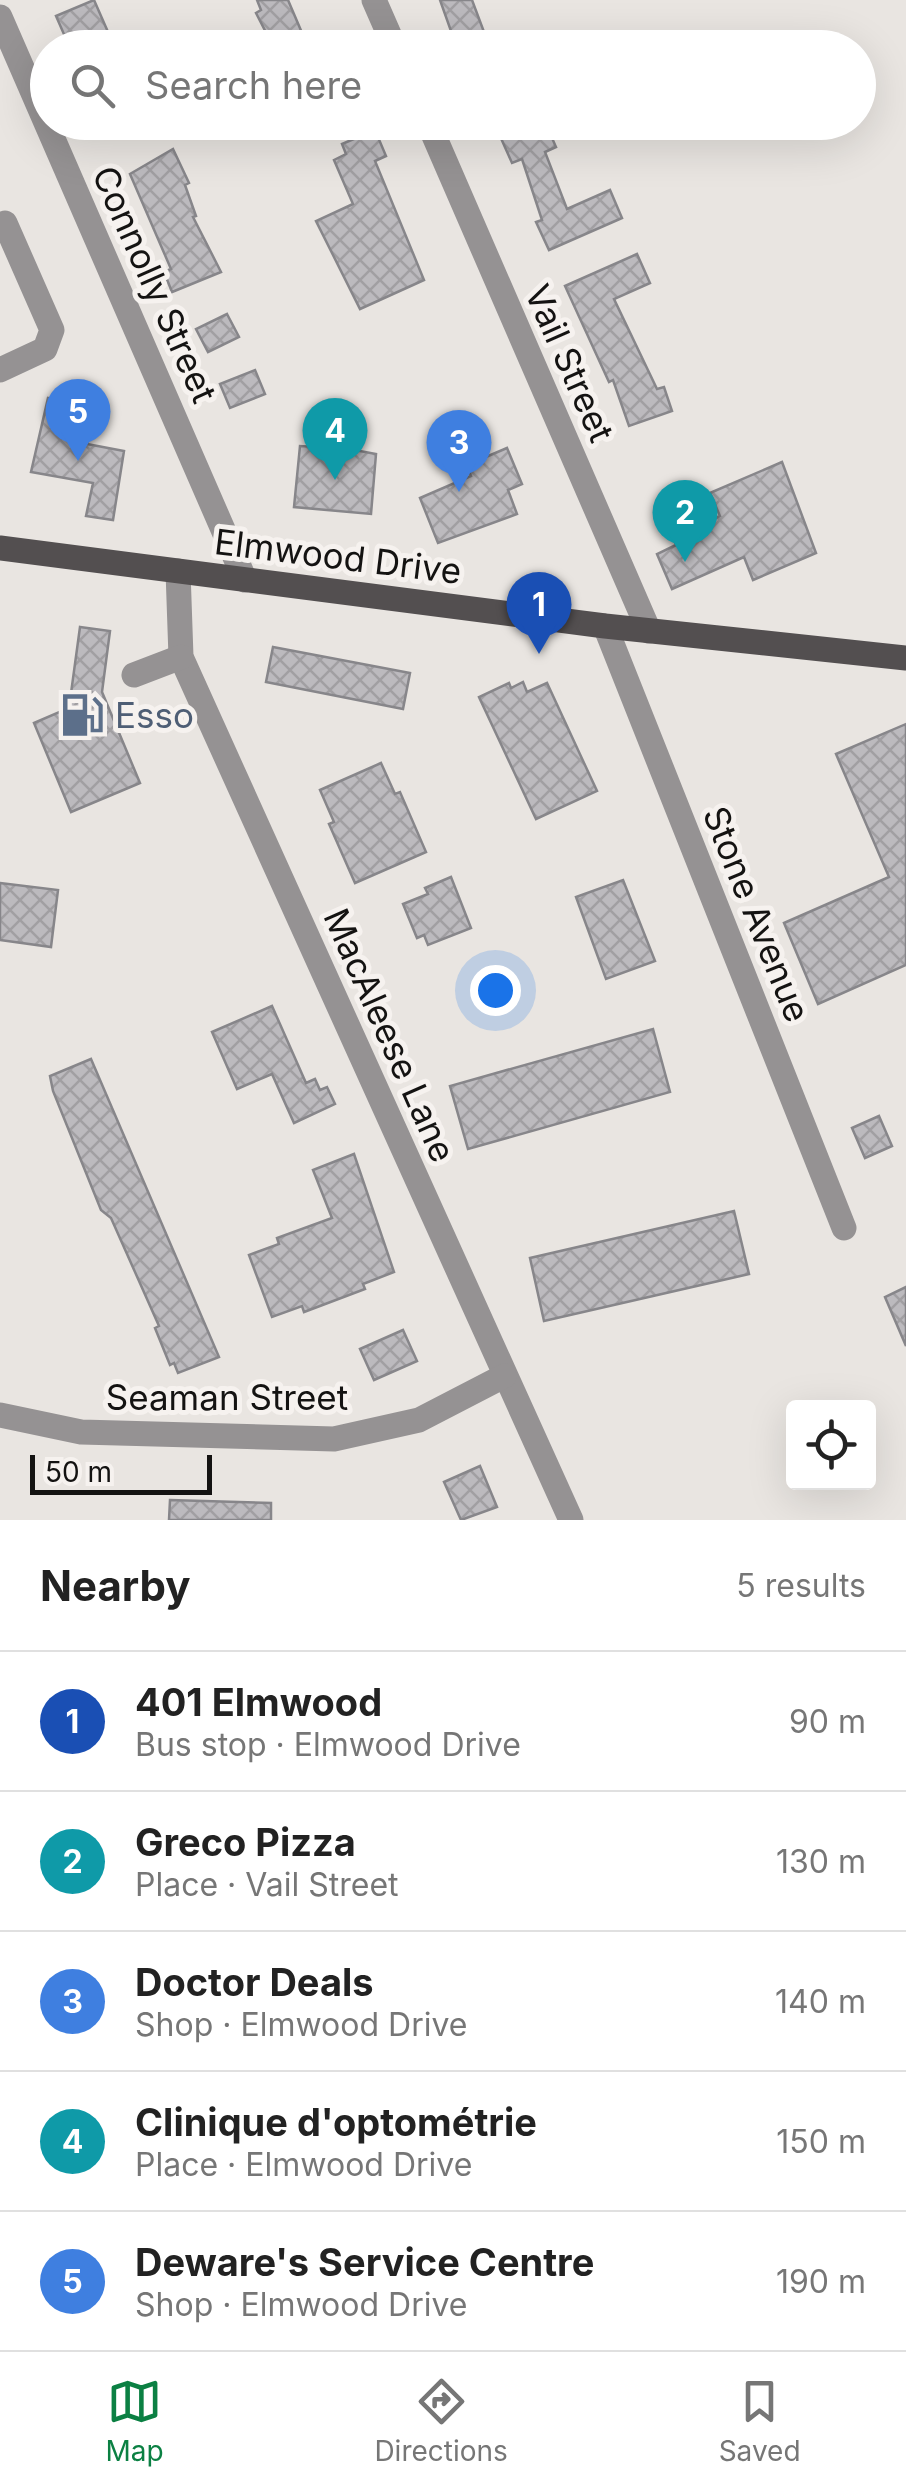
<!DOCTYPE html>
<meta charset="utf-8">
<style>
:root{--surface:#fff;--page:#f6f6f6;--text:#222;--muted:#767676;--line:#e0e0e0;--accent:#0b8043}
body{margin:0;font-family:Inter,sans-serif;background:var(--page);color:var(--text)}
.controls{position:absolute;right:30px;bottom:30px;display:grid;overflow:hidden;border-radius:10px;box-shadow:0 10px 40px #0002}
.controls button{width:90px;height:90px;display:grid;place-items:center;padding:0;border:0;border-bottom:2px solid var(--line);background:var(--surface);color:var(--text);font:50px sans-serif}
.scale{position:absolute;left:30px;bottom:25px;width:182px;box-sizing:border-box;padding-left:10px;border:5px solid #141312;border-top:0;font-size:28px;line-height:35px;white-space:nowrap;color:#141312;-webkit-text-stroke:8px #f6f2ef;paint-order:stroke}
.you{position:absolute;left:495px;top:990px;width:35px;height:35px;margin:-25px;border:8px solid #fff;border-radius:50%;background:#1a73e8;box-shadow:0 0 0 15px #1a73e833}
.badge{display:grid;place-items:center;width:65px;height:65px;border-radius:50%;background:var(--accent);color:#fff;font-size:32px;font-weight:700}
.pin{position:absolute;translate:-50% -82px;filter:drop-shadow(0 2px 5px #0008)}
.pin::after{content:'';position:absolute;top:52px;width:35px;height:30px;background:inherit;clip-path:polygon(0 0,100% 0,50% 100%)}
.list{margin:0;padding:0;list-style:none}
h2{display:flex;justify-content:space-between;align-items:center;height:130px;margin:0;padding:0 40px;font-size:42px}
h2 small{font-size:32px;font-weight:400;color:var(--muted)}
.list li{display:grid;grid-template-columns:65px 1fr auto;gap:30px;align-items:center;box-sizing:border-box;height:140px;padding:0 40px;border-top:2px solid var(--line)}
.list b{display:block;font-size:38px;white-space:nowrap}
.list p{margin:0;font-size:32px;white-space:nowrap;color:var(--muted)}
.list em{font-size:32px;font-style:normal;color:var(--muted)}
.icon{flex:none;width:55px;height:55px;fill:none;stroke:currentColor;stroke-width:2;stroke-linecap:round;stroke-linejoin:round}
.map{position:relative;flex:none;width:906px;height:1520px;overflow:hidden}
.search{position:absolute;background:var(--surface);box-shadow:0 10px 40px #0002;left:30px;right:30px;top:30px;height:110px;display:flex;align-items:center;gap:25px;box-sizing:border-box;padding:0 35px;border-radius:55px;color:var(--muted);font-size:38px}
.sheet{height:830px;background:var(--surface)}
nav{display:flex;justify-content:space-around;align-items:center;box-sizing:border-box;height:140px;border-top:2px solid var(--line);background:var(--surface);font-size:28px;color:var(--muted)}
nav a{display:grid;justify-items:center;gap:5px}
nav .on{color:var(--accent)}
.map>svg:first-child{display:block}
.building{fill:url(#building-cross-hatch);stroke:#87868a;stroke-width:2.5}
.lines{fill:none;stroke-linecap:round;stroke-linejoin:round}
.minor{stroke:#959293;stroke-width:25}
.major{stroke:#534f50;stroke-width:25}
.labels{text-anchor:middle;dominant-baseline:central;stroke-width:10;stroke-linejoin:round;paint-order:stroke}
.street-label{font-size:35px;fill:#141312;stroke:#f6f2ef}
.service-label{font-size:35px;fill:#4e5e75;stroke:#f6f2ef;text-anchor:start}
</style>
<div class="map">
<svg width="906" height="1520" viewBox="0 0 906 1520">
<defs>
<pattern id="building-cross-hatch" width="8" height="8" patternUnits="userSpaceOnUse" patternTransform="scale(2.5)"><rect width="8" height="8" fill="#bcbabe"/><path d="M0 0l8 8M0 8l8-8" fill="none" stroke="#a19fa2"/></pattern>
</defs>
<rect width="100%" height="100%" fill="#e9e5e1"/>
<!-- building -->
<g class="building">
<polygon points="94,0 115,48 70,48 56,16"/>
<polygon points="257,0 288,0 305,40 274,48 256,13 261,10"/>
<polygon points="440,0 472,0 490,48 457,48"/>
<polygon points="506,122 545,122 556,147 545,152 567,209 610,190 622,218 549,250 536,222 542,220 522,159 512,163 496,127"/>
<polygon points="375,130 386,156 375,161 424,280 360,309 316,221 353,204 334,160 346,154 342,144"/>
<polygon points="173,149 189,183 185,185 196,216 193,217 221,272 172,292 164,272 171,269 130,174"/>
<polygon points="637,254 650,283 614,299 657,389 664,387 672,411 629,426 613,380 609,382 565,286"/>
<polygon points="227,314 239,337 208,352 196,329"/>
<polygon points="255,370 265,394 230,408 220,384"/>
<polygon points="48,398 93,405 87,444 124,451 113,520 86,516 93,483 31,472"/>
<polygon points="317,443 376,454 371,514 294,507 300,446 317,447"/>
<polygon points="507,448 522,484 508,490 517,514 438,543 420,498 471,476 467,465"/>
<polygon points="782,462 816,553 753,580 744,557 672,589 657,554 676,545 673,537 720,516 710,493"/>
<polygon points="80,627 110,631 102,692 140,783 71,812 34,723 69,708"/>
<polygon points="273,647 410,673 403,709 266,682"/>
<polygon points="523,682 527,692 547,683 597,791 536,819 479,697 509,683 511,688"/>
<polygon points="906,724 906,965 818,1004 784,923 889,877 836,754"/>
<polygon points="381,763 395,794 400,792 426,852 355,883 329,824 334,822 320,790"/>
<polygon points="451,877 471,928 428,945 424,935 417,938 403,904 428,894 425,888"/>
<polygon points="623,880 655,961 606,979 576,897"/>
<polygon points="0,883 58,890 51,947 0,940"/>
<polygon points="272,1006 306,1083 315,1079 320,1090 327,1087 335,1104 294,1123 272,1074 237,1089 212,1032"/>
<polygon points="653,1029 670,1092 468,1149 450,1086"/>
<polygon points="91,1059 219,1357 178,1373 174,1363 170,1365 155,1328 159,1326 111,1218 101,1210 53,1091 50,1076"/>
<polygon points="879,1116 892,1146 865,1158 852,1128"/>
<polygon points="354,1154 394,1272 363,1284 365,1289 304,1312 302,1306 272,1317 249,1255 279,1244 277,1238 332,1218 313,1170"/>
<polygon points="734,1211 749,1274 544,1321 530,1258"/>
<polygon points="906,1287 906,1346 885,1297"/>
<polygon points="403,1330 417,1361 374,1380 360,1349"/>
<polygon points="480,1466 497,1507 461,1520 444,1482"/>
<polygon points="170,1500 271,1503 271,1520 169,1520"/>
</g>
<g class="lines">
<!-- minor -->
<g class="minor">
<polyline points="374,0 395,48"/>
<polyline points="0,17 245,580"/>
<polyline points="428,122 649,631"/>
<polyline points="0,225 5,223 52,330 45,349 0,370"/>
<polyline points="178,571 181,657 571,1520"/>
<polyline points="605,626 844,1228"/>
<polyline points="134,675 181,657"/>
<polyline points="0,1415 81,1432 334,1439 419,1420 504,1376"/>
</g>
<!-- major -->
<polyline class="major" points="0,548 605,626 906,658"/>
</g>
<!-- icons -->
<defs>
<g id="fuel-bare" transform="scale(3.45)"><path d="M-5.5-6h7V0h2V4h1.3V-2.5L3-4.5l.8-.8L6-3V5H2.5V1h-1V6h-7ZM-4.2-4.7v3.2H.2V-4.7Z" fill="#5c6f8a" stroke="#f6f2ef" stroke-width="2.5" paint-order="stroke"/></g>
</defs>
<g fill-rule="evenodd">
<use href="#fuel-bare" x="82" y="715"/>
</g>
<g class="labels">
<!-- street labels -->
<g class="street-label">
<text transform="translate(155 284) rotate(66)">Connolly Street</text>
<text transform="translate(570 363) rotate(66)">Vail Street</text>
<text transform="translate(338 556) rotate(7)">Elmwood Drive</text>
<text transform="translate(757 914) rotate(68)">Stone Avenue</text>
<text transform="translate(390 1035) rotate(66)">MacAleese Lane</text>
<text x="227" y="1397">Seaman Street</text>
</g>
<!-- service labels -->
<g class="service-label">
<text x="115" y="715">Esso</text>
</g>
</g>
</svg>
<div class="controls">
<button><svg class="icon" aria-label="locate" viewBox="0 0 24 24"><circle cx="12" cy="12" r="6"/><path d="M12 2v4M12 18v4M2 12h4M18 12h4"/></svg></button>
</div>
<div class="scale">50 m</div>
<div class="you"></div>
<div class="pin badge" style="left:539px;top:654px;background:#1a4fb4">1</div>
<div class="pin badge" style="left:685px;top:562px;background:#0f9aa8">2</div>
<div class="pin badge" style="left:459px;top:492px;background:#3f7fe0">3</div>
<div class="pin badge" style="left:335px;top:480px;background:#0f9aa8">4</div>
<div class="pin badge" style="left:78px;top:461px;background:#3f7fe0">5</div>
<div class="search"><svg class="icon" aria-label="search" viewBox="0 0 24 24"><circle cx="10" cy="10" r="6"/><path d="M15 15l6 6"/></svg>Search here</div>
</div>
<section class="sheet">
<h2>Nearby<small>5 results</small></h2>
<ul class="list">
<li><span class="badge" style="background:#1a4fb4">1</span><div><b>401 Elmwood</b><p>Bus stop · Elmwood Drive</p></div><em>90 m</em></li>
<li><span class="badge" style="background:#0f9aa8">2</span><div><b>Greco Pizza</b><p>Place · Vail Street</p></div><em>130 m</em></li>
<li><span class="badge" style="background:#3f7fe0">3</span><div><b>Doctor Deals</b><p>Shop · Elmwood Drive</p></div><em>140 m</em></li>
<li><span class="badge" style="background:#0f9aa8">4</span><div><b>Clinique d'optométrie</b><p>Place · Elmwood Drive</p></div><em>150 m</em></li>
<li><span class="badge" style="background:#3f7fe0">5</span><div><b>Deware's Service Centre</b><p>Shop · Elmwood Drive</p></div><em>190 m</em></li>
</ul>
</section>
<nav>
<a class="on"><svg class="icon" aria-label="map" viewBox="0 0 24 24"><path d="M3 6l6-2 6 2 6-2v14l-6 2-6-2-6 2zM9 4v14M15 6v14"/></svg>Map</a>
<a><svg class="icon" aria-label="directions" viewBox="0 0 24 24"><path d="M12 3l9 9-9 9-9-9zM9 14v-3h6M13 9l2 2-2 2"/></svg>Directions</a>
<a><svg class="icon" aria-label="saved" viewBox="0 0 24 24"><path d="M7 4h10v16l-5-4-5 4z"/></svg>Saved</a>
</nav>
